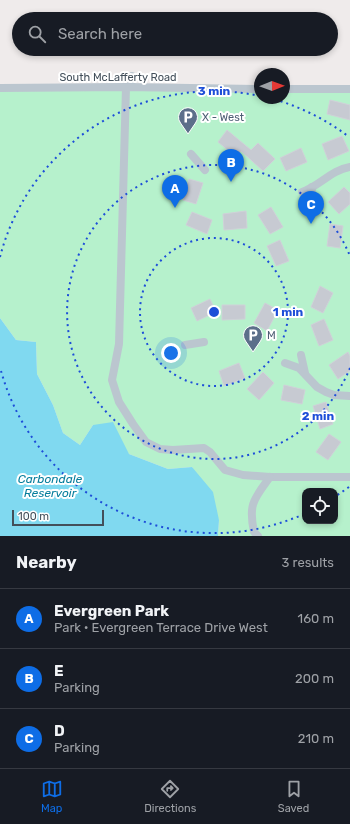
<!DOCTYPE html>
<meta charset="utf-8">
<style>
:root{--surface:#171b24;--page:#20242c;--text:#f1f3f6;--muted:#9ea1a6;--line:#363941;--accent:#0e6de6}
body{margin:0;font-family:Rubik,sans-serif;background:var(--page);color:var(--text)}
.controls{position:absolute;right:12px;bottom:12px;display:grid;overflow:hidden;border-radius:8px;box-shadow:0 2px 6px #0003}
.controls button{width:36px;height:36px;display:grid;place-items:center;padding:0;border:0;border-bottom:1px solid var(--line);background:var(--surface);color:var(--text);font:20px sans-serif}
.compass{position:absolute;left:254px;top:68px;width:36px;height:36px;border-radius:50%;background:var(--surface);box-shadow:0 2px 6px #0003;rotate:89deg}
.scale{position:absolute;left:12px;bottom:10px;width:92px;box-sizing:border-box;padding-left:4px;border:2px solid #434f5a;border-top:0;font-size:11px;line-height:14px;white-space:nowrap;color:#434f5a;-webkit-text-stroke:3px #fff;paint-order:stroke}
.you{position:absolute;left:171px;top:353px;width:14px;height:14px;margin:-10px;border:3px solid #fff;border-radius:50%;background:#1a73e8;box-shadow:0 0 0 6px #1a73e833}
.badge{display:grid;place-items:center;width:26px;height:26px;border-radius:50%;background:var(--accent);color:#fff;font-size:13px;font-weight:700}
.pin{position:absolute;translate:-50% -33px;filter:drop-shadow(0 1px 2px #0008)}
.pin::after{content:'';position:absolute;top:21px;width:14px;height:12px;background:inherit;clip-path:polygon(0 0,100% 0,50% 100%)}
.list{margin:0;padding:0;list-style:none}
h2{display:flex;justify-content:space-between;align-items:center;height:52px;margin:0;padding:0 16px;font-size:17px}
h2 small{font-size:13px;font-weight:400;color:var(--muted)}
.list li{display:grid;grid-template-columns:26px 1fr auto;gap:12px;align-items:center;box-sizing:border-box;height:60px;padding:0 16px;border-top:1px solid var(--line)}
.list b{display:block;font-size:15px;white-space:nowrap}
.list p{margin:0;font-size:13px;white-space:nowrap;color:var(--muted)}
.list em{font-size:13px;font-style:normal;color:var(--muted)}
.icon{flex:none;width:22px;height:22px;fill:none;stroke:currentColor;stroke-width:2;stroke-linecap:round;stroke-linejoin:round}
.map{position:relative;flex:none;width:350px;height:536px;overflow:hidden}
.search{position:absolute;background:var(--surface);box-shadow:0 2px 6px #0003;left:12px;right:12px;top:12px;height:44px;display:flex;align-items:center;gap:10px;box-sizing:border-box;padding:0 14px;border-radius:22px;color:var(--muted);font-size:15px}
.sheet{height:232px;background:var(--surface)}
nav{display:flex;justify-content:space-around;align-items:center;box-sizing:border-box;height:56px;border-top:1px solid var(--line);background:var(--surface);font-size:11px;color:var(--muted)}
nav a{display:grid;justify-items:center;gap:2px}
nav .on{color:var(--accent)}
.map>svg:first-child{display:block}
.green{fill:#b6f1cc;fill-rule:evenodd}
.water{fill:#80d9f0}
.building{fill:#c7cad2;stroke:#cfd2d8}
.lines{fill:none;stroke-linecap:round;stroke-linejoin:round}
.minor{stroke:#bbc6cf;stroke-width:8}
.ring{fill:none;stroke:#1d4ed8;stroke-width:2;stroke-dasharray:2 4}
.labels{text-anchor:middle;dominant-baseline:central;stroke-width:4;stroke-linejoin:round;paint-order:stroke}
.street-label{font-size:11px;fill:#434f5a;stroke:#fff}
.service-label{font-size:11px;fill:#4e5e75;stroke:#fff;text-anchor:start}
.water-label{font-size:12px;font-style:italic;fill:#057d9c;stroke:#fff}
.centre{fill:#1d4ed8;stroke:#fff;stroke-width:2}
.ring-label{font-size:12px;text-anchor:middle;font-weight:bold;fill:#1d4ed8;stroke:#fff;stroke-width:4;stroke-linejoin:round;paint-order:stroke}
</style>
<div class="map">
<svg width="350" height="536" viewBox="0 0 350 536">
<rect width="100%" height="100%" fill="#efebeb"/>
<!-- green -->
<path class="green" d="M0 88 260 89V98H284V89H350V536H218L219 520 192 467 168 469 129 454 93 425 80 445 63 433 53 405 37 374 36 342 16 340 0 318ZM305 491H335V521H305Z"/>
<!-- water -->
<polygon class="water" points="0,318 16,340 36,342 37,374 53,405 63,433 80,445 93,425 113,422 129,454 168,469 192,467 213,492 219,520 218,536 0,536"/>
<!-- building -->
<g class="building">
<polygon points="330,100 350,105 350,120 327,114"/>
<polygon points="227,130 251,150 258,143 275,159 263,171 241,151 236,157 218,142"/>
<polygon points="342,136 349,151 328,160 322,144"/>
<polygon points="301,148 307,162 286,171 280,158"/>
<polygon points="189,179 203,183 196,204 183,200"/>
<polygon points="344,187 350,193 350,204 339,214 328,202"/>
<polygon points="271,207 283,227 270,234 258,215"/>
<polygon points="246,211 247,228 224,230 223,214"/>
<polygon points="192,212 212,220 207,234 186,225"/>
<polygon points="330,224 343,226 340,248 327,246"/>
<polygon points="280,240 289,261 276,266 267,246"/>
<polygon points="320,286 333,293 323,313 311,307"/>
<polygon points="210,299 216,312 197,321 191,308"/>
<polygon points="265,303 278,310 267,331 254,323"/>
<polygon points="222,305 245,305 245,319 222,320"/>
<polygon points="324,319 333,340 319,346 311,325"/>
<polygon points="348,352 350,356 350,371 338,379 329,365"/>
<polygon points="239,363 245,378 224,386 219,371"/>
<polygon points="263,372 274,383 259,400 247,389"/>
<polygon points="284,385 305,390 302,404 281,400"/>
<polygon points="326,402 333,424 320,429 313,406"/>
<polygon points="329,434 341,442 328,460 316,452"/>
</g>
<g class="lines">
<!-- minor -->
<g class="minor">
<polyline points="126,87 119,344 112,380 119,402 133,424 146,442 160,449 173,450 204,448 210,452 225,470 243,475 270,477 350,477"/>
<polyline points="131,87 132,76"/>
<polyline points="0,88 126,87 260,89"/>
<polyline points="284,89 350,89"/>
<polyline points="191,154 205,170"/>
<path d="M302 192C320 186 331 170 350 167"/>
<polyline points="311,201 312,187"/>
<polyline points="185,345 204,342"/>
<polyline points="301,355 305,373"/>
<polyline points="285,363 299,368 317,387 326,392 334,395 350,396"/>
<path d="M258 536 254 532C248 504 254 499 270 477"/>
</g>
</g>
<!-- distance rings -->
<g class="ring">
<circle cx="214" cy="312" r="74"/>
<path d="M350 368A147 147 0 1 1 350 256"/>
<path d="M349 487A221 221 0 0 1 336 496M304 514A221 221 0 0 1 0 367M0 257A221 221 0 0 1 260 96M269 98A221 221 0 0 1 349 137"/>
</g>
<!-- icons -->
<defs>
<g id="parking-pin" transform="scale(1)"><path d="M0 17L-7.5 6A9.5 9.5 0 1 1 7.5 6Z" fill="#5c6f8a" stroke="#fff"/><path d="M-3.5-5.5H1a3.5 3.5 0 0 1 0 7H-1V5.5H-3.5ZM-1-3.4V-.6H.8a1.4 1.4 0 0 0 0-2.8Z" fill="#fff"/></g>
</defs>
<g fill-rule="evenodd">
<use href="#parking-pin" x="188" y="117"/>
<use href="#parking-pin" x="253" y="335"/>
</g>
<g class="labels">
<!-- street labels -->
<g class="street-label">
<text x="118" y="77">South McLafferty Road</text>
</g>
<!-- service labels -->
<g class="service-label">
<text x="202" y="117">X - West</text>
<text x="267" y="335">M</text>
</g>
<!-- water labels -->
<g class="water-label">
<text x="50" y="479">Carbondale<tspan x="50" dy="14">Reservoir</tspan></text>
</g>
</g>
<circle cx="214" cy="312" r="6" class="centre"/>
<g class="ring-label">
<text x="214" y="95">3 min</text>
<text x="288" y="316">1 min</text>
<text x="318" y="420">2 min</text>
</g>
</svg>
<div class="controls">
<button><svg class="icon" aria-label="locate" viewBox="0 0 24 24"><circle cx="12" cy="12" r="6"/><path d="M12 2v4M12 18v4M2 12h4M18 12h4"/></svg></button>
</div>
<svg class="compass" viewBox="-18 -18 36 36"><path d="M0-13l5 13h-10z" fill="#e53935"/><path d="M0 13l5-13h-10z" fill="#9ea1a6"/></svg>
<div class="scale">100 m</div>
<div class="you"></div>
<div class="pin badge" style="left:175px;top:208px">A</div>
<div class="pin badge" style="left:231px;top:182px">B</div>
<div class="pin badge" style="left:311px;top:224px">C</div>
<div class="search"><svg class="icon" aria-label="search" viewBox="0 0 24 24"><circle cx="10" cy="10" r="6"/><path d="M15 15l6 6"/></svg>Search here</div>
</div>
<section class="sheet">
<h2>Nearby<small>3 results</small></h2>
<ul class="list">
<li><span class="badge">A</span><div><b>Evergreen Park</b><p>Park · Evergreen Terrace Drive West</p></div><em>160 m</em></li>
<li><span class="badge">B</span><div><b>E</b><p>Parking</p></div><em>200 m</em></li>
<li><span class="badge">C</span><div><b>D</b><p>Parking</p></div><em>210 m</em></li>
</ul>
</section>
<nav>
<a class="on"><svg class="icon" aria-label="map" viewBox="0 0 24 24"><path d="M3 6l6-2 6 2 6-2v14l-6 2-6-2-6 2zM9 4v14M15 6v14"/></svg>Map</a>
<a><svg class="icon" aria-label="directions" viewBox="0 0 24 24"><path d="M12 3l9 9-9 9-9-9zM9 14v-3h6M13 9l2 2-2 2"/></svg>Directions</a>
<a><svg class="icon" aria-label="saved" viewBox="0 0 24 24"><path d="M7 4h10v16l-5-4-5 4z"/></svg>Saved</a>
</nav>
